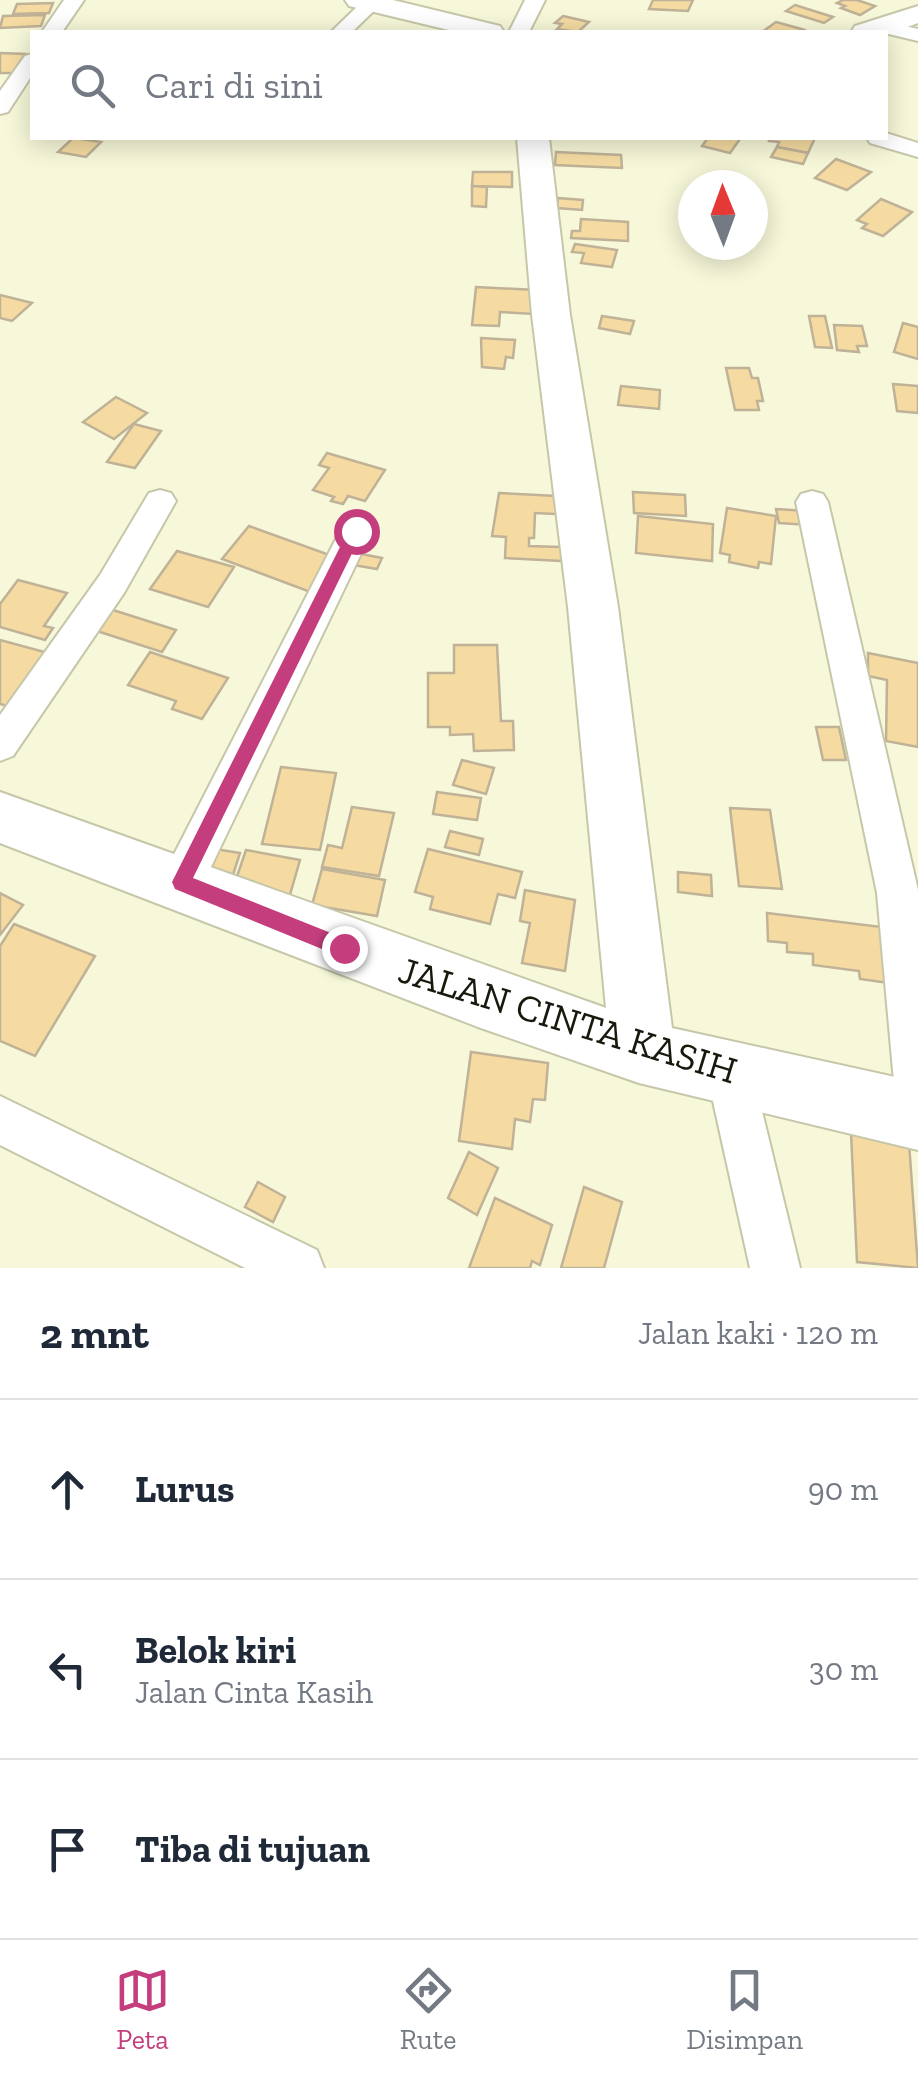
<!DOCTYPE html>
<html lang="id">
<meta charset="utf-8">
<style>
:root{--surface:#fff;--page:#f6f6f7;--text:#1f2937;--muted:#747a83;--line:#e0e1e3;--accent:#c43e7e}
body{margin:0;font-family:"Zilla Slab",serif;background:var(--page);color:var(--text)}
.compass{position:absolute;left:678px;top:170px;width:90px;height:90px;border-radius:50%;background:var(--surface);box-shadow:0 5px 25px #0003;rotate:359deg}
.stop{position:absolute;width:30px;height:30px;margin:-22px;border:8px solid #c43e7e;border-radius:50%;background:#fff}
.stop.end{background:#c43e7e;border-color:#fff;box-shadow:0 2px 10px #0008}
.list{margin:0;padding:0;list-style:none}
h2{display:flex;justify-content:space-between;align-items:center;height:130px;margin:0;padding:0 40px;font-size:42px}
h2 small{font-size:32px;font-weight:400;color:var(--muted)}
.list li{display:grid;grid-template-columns:65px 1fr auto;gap:30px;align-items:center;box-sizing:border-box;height:180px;padding:0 40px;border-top:2px solid var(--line)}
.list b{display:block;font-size:38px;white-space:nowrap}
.list p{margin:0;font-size:32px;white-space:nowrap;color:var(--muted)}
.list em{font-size:32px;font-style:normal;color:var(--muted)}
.icon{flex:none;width:55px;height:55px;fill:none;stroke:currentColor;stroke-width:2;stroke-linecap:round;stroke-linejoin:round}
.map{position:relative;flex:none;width:918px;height:1268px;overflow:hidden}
.search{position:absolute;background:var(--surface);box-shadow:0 5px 25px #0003;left:30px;right:30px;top:30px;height:110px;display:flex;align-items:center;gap:25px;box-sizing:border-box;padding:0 35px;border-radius:0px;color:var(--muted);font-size:38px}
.sheet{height:670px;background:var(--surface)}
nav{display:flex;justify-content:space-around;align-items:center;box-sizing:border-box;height:140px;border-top:2px solid var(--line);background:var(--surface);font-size:28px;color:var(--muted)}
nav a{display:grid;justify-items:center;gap:5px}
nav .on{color:var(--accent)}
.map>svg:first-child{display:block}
.building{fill:#f5dba2;stroke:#bfb297;stroke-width:2.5}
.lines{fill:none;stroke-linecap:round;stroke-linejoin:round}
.street-casing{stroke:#c6c7a9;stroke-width:4}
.secondary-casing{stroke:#c6c7a9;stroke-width:4}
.street{fill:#fff;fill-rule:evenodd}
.secondary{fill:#fff;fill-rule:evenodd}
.route{fill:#c43e7e}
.labels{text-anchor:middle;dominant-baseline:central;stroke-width:8;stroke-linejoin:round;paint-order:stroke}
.near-street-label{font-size:38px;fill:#18180d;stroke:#fff}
</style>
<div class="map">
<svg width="918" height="1268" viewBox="0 0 918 1268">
<rect width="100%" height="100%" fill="#f7f8d9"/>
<!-- building -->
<g class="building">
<polygon points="653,0 693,0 688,11 649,9"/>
<polygon points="843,0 857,0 875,6 860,15 841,8 845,6 837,3"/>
<polygon points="53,3 49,13 13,14 17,4"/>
<polygon points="795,5 833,17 824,23 786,11"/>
<polygon points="45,15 41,26 0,28 3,16"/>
<polygon points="563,16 589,22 578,32 557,29 562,24 555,23"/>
<polygon points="776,22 805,30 805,32 762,32"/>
<polygon points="0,53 25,54 13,73 0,73"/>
<polygon points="73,138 75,138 101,142 86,157 58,152"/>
<polygon points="708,138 733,138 740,139 730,153 702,146"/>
<polygon points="770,138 815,138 808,153 777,147 779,142 769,141"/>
<polygon points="777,147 808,153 803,164 771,157"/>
<polygon points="556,152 621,155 622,168 555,165"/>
<polygon points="836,159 871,172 847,190 815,178"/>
<polygon points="473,172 512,172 512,187 472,186"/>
<polygon points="472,186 487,187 486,207 472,206"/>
<polygon points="558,198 583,200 582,210 557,208"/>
<polygon points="881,199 912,212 883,236 862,228 867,224 857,220"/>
<polygon points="581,219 628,222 628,241 571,238 572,231 580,231"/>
<polygon points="575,244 617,250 612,267 581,263 584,253 572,252"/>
<polygon points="476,287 536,290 534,314 500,312 499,326 472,325"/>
<polygon points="0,295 32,303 12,321 0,318"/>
<polygon points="602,316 634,321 630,334 599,328"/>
<polygon points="809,316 825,316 832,348 815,347"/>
<polygon points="903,323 918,327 918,359 894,352"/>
<polygon points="834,325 862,326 867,346 857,346 859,352 837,350"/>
<polygon points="481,338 515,340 513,358 506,357 504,369 482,367"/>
<polygon points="726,368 749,368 752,378 758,378 763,401 757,401 759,410 735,410"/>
<polygon points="893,384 918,386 918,413 897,411"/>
<polygon points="621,386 660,390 659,409 618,405"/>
<polygon points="116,397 147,413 114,439 83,422"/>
<polygon points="134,424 161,431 135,468 107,462"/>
<polygon points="327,453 385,470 365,501 348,496 343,504 331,501 334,497 313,490 329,468 319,465"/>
<polygon points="633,492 685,495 686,516 634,513"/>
<polygon points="499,493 576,497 576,515 535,513 534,538 529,538 529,546 560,547 560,535 582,562 505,558 506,537 492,536"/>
<polygon points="727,508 776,516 771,564 759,562 758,568 729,562 730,555 720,553"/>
<polygon points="776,509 807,511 809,525 779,523"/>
<polygon points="638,516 713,524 712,561 636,553"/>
<polygon points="249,526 338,558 313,593 222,559"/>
<polygon points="177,551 234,567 208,607 150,589"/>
<polygon points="346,551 382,558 377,569 342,563"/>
<polygon points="18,580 67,593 44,626 53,628 45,640 0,627 0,604"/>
<polygon points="113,610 176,630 162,652 97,631"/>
<polygon points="0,640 48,653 11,707 0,704"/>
<polygon points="454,645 497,645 501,721 513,721 514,750 474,751 473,734 450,735 450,727 428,727 428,673 454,673"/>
<polygon points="150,652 228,678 202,719 172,709 176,701 128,685"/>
<polygon points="868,653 918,663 918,747 886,741 887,680 868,676"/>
<polygon points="816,727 839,727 846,760 823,760"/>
<polygon points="462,760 494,768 486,794 453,785"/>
<polygon points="281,767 336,773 320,850 262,844"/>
<polygon points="437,792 481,798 477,820 433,814"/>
<polygon points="352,807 394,813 379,876 322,867 328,845 342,848"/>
<polygon points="730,808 770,810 782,889 739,886"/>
<polygon points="450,831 483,839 479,855 445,847"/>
<polygon points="209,848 240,853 231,881 202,867"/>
<polygon points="428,849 522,872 515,898 498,894 490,924 430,909 433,897 415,892"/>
<polygon points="246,850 300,860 289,898 233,888"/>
<polygon points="322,869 385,880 377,916 312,905"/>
<polygon points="678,872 711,875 712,896 678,892"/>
<polygon points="525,890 575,900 565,971 522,963 530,923 520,921"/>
<polygon points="0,893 23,905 0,935"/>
<polygon points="767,913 890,928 896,984 860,979 859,971 813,965 813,954 787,952 787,943 768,941"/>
<polygon points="14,924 95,956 35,1056 0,1041 0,946"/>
<polygon points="471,1052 548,1063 545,1100 533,1099 530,1122 515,1119 512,1149 459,1141"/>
<polygon points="851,1133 909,1143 918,1268 857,1262"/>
<polygon points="469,1152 498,1168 477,1215 448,1198"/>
<polygon points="258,1182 285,1197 273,1222 245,1207"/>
<polygon points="584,1187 622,1202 604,1268 561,1268"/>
<polygon points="495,1198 552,1225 540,1265 532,1261 530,1268 469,1268"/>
</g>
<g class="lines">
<!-- street casing -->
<g class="street-casing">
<g id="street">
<polygon points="64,0 84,0 62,32 42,32"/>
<polygon points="364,0 382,3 352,32 331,32"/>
<polygon points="525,0 545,0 529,32 509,32"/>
<polygon points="883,21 918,29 918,41 876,31 876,23"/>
<polygon points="32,54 32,75 8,112 0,114 0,91 25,56"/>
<polygon points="886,133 918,143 918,157 870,143 867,138 886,138"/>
<polygon points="160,490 171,493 176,501 124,593 13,756 0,761 0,715 100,575 149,493"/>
<polygon points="812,491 823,494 828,502 918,890 918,1116 902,1109 895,1093 877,893 796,502 801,494"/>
<polygon points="356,519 367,523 372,531 197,896 182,901 167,896 161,882 167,868 340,531 345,523"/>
<polygon points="730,1051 746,1058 753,1074 800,1268 750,1268 707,1074 714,1058"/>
<polygon points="0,1096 317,1250 324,1268 245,1268 0,1145"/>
</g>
</g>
<!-- secondary casing -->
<g class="secondary-casing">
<g id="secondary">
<polygon points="345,0 393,0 500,26 504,32 457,32 349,6"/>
<polygon points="918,6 918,23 886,35 851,32 855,26"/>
<polygon points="517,138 549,138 570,315 618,607 672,1028 918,1082 918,1150 639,1083 478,1027 0,843 0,792 606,1008 568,607 532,315"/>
</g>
</g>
<!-- street -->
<use href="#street" class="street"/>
<!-- secondary -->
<use href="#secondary" class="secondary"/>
</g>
<!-- route -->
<polygon class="route" points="356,525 363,531 193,878 351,941 354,948 344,958 175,889 172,882 348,531"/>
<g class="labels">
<!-- near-street labels -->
<g class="near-street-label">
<text transform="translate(568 1020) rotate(17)">JALAN CINTA KASIH</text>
</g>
</g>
</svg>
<svg class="compass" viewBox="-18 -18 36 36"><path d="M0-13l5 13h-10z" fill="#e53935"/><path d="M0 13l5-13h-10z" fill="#747a83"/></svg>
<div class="stop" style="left:356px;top:531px"></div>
<div class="stop end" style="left:344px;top:948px"></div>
<div class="search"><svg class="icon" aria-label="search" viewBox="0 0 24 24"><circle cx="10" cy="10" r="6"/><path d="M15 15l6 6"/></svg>Cari di sini</div>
</div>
<section class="sheet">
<h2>2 mnt<small>Jalan kaki · 120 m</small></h2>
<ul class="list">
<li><svg class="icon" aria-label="ahead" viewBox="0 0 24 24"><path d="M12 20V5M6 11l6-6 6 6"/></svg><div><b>Lurus</b></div><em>90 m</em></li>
<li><svg class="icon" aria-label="left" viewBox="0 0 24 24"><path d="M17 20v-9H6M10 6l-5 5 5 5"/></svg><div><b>Belok kiri</b><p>Jalan Cinta Kasih</p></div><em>30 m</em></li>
<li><svg class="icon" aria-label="arrive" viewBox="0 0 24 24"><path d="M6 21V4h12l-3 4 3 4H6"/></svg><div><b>Tiba di tujuan</b></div></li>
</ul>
</section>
<nav>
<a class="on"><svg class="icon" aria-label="map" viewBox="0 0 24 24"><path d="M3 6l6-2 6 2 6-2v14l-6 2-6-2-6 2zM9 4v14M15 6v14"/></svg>Peta</a>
<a><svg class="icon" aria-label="directions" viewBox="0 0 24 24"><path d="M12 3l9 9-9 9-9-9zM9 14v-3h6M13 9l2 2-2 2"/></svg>Rute</a>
<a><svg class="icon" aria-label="saved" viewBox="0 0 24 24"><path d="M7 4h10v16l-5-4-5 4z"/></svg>Disimpan</a>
</nav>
